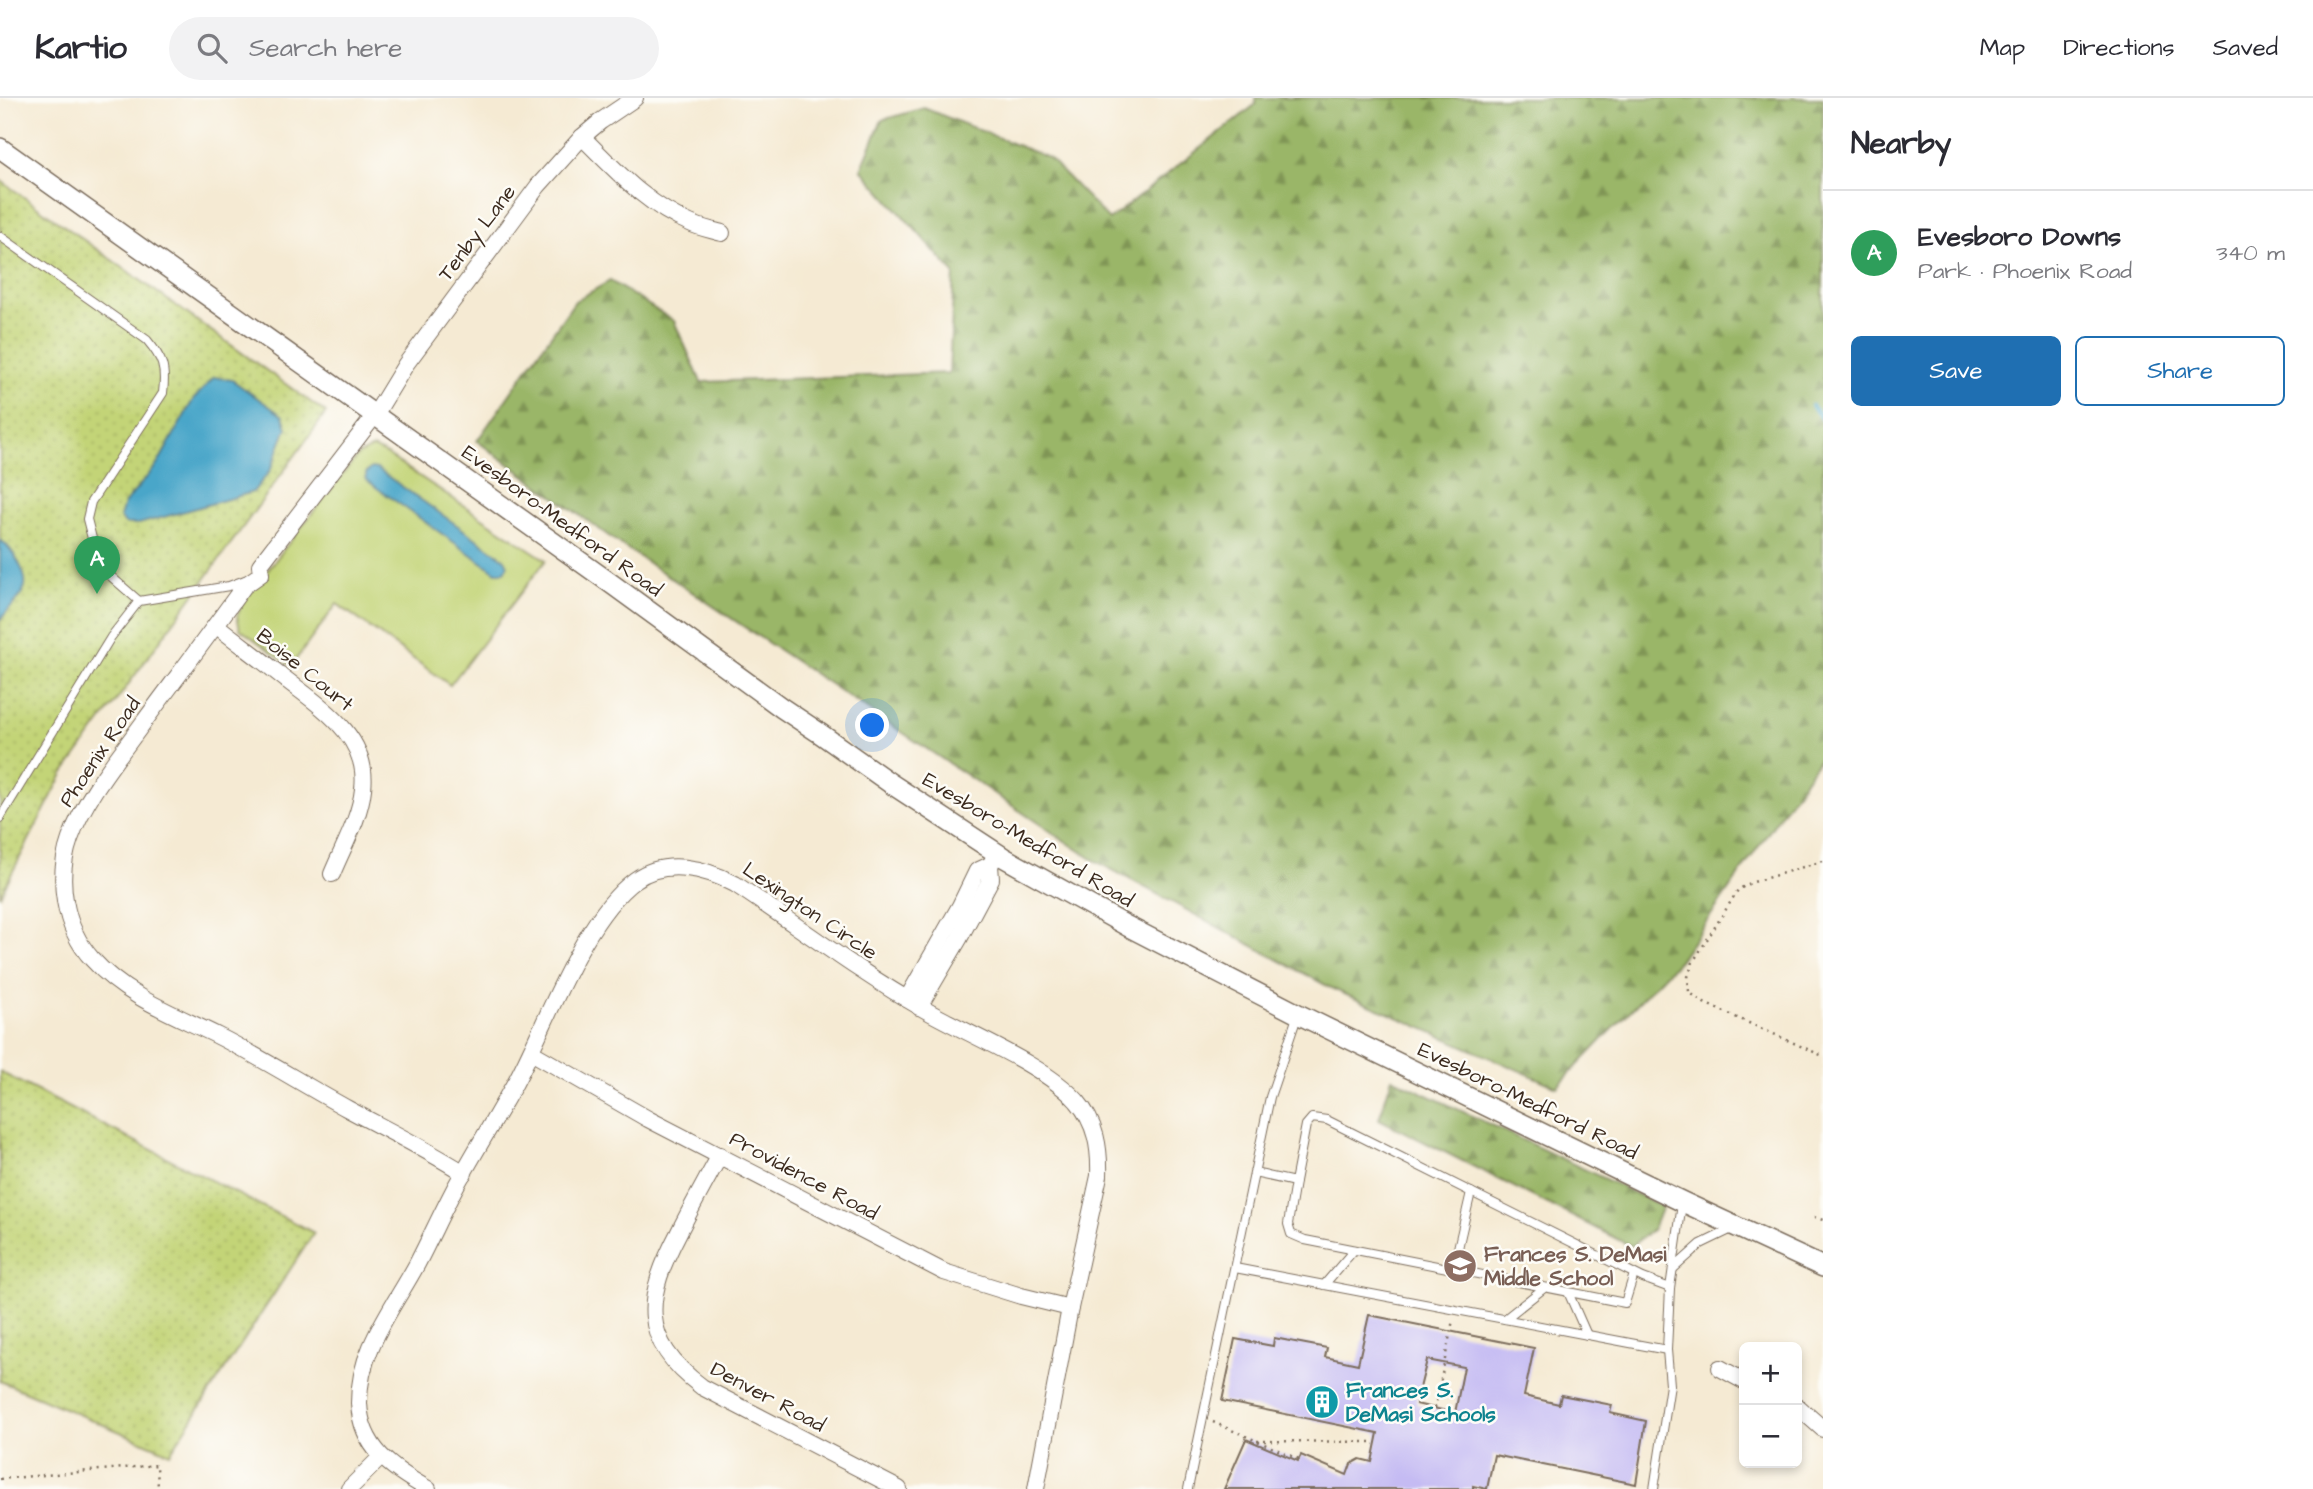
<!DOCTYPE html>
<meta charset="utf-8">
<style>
:root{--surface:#fff;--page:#f2f2f3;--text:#2b2b33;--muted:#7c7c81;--line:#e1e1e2;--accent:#1f6fb2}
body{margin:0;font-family:"Architects Daughter",sans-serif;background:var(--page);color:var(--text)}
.controls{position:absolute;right:21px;bottom:21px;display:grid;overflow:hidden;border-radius:10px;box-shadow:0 4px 10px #0003}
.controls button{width:63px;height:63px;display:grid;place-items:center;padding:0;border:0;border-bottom:2px solid var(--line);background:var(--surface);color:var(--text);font:35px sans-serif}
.you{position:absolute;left:873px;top:628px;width:24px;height:24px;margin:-18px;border:5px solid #fff;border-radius:50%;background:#1a73e8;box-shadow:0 0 0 10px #1a73e833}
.badge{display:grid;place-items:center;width:46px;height:46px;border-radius:50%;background:var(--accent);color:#fff;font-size:23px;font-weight:700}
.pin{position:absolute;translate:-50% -58px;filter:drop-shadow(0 2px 4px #0008)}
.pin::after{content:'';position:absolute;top:37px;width:24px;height:21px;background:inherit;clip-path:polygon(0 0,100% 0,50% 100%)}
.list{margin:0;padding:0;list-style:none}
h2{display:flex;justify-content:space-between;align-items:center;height:91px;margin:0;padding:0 28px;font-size:30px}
h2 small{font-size:23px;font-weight:400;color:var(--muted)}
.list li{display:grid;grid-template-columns:46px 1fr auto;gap:21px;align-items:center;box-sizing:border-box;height:126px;padding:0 28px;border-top:2px solid var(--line)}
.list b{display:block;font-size:26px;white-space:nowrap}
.list p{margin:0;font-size:23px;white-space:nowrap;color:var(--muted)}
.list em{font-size:23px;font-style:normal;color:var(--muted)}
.actions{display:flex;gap:14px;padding:21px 28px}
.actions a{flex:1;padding:16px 0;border:2px solid var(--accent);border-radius:10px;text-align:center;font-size:24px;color:var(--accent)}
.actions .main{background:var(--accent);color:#fff}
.icon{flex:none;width:38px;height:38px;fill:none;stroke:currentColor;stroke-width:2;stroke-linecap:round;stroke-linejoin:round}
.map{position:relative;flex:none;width:1823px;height:1391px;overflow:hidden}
header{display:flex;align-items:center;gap:42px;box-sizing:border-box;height:98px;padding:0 35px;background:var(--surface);border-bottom:2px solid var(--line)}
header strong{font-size:33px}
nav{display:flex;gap:38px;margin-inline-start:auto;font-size:24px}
.search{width:490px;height:63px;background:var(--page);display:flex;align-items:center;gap:18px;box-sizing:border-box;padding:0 24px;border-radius:38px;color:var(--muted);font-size:26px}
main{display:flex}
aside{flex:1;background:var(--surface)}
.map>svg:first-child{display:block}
.grass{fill:#c3d477;stroke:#7f7f4a;stroke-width:2}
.forest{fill:url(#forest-firs);stroke:#6a7043;stroke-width:2}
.park{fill:url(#park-dots);stroke:#7f7f4a;stroke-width:2}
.water{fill:#4aa6c9;stroke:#426874;stroke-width:2}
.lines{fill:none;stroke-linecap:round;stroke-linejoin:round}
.stream{stroke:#4aa6c9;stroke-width:4.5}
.building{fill:#c5bbf3;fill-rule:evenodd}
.service-casing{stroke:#7c6d5d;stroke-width:10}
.minor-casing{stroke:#7c6d5d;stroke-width:18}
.tertiary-casing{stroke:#7c6d5d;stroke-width:22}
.path{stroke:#7c6d5d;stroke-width:2.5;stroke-dasharray:2 5;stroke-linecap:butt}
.service{stroke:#fff;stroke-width:8}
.minor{stroke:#fff;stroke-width:16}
.tertiary{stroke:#fff;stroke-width:19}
.labels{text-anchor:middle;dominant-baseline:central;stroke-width:5;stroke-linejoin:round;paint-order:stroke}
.street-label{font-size:21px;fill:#3b2a1e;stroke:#fdfcf7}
.education-label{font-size:21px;font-weight:bold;fill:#785e54;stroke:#fdfcf7;text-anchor:start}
.culture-label{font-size:21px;font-weight:bold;fill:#0d838f;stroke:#fdfcf7;text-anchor:start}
</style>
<header>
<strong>Kartio</strong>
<div class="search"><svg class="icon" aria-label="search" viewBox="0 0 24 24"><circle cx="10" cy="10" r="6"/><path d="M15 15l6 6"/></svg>Search here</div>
<nav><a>Map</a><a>Directions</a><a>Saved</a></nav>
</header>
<main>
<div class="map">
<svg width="1823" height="1391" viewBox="0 0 1823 1391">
<defs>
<pattern id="forest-firs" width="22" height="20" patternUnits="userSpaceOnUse" patternTransform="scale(1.75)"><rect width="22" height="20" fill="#9ab668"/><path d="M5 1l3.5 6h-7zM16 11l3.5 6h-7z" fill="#7f9455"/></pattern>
<pattern id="park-dots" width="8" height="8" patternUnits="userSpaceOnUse" patternTransform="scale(1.75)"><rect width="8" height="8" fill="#c3d477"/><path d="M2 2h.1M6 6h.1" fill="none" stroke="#a8b666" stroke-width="1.8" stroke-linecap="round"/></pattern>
</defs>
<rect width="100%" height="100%" fill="#fdfcf7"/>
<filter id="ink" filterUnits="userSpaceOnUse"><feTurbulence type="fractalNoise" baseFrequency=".0143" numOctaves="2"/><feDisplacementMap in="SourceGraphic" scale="14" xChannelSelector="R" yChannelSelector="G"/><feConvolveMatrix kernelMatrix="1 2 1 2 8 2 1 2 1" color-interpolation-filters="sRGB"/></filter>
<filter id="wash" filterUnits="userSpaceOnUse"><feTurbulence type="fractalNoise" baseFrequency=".00686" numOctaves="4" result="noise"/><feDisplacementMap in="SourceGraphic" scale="28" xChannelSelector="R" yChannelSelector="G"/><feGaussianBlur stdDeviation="1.57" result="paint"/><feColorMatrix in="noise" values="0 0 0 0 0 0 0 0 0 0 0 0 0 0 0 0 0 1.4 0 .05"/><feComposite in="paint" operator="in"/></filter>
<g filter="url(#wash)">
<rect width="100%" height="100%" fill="#f5ead3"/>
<!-- grass -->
<polygon class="grass" points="373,350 384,355 546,462 450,587 337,506 291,568 240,531 237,518 244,502 358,357"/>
<!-- forest -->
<g class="forest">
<polygon points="1255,0 1823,0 1823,656 1681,860 1557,989 1333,891 1092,761 617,444 477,343 575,203 610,183 674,223 701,284 949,275 954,175 861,71 882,22 924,10 1049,60 1109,122 1256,6"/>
<polygon points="1392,980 1662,1108 1653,1131 1631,1148 1379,1021"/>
</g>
<!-- park -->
<g class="park">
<polygon points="0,82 326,315 63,676 0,798"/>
<polygon points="0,974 314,1135 170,1355 0,1283"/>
</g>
<!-- water -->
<g class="water">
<polygon points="214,279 232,282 283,318 287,330 270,373 253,394 139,426 125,426 120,419 124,406 157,367 193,302"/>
<polygon points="371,370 377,371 505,461 508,467 504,474 496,474 377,390 366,381 366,375"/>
<path d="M0 442C11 448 30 478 24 491 20 503 6 512 0 523Z"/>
</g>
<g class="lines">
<!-- stream -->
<polyline class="stream" points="1812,308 1823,321"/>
</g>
<g id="blocks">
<!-- building -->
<path class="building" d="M1369 1217 1534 1250 1524 1298 1559 1306 1561 1297 1612 1307 1610 1315 1646 1323 1636 1386 1494 1357 1487 1391 1473 1388V1391H1224L1246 1341 1298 1363 1301 1357 1347 1377 1351 1366 1360 1361 1372 1364 1378 1335 1222 1303 1235 1241 1273 1248 1274 1240 1327 1250 1325 1259 1358 1266ZM1427 1262 1464 1269 1455 1315 1416 1306Z"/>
</g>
</g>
<g filter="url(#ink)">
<use href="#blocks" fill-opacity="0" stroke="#7c6d5d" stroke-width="2"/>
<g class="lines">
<!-- service casing -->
<g class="service-casing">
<g id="service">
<path d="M0 138 147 242C163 261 166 270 163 295L91 404 87 421 99 468 139 503"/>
<polyline points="0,720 111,539 139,503 229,488 245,482"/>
<polyline points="1254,1075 1295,1084 1306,1027 1312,1020 1327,1022 1643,1180 1670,1190"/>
<polyline points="1295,1084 1288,1126 1291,1136 1305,1142 1625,1205 1634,1176"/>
<polyline points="1235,1170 1667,1252"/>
<polyline points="1673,1171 1701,1146 1734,1130"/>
<polyline points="1453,1172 1471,1094"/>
<polyline points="1324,1187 1354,1152"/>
<polyline points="1568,1194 1587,1237"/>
<polyline points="1505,1221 1544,1190"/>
<polyline points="1188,1391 1270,999 1298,916"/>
<polyline points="1654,1391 1670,1287 1667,1252 1670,1190 1682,1106"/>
</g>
</g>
<!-- minor casing -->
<g class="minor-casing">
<g id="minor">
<path d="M582 39C615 71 646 107 690 125 700 130 712 132 722 135"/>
<path d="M216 527C237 544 258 559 279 576 316 606 370 636 363 691 360 720 343 749 332 776"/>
<polyline points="907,901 960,808 977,773 990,767 997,755"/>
<polyline points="919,909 959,841 991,781 990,767"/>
<polyline points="531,954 648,1021 944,1174 1021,1198 1070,1210"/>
<path d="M720 1057C706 1083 692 1108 679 1134 645 1199 638 1241 702 1289L899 1391"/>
<path d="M464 1075C426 1051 387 1032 348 1011 304 987 262 960 218 938 174 916 126 899 92 861 64 830 56 780 70 741 85 699 117 661 143 625 177 579 211 534 244 488L261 476 260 467 375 317 406 266 538 88 582 39 601 23 635 0"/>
<polyline points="1720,1270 1744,1283"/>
<polyline points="1797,1308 1823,1331"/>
<polyline points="349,1391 381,1359"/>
<path d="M428 1391C392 1371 361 1350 359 1305 359 1286 363 1267 371 1249 383 1220 402 1194 417 1166 431 1139 443 1112 457 1086 476 1052 496 1019 515 985 547 926 582 821 635 782 665 760 705 770 735 786 797 827 857 873 922 910 968 937 1042 965 1077 1003 1096 1025 1100 1050 1099 1078L1070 1210 1036 1391"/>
</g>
</g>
<!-- tertiary casing -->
<g class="tertiary-casing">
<polyline id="tertiary" points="0,50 609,484 782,610 818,634 890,685 1003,759 1127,828 1298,916 1683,1104 1823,1169"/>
</g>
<!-- path -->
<g class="path">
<polyline points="1823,763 1750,785 1738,792 1693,864 1688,879 1689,894 1704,905 1823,958"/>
<polyline points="1814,1119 1823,1122"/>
<polyline points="1435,1310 1453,1222"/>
<polyline points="1213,1324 1299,1361"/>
<polyline points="1257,1343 1376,1344"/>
<polyline points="0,1381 157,1367 158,1391"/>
</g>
<!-- service -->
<use href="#service" class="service"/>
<!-- minor -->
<use href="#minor" class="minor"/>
<!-- tertiary -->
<use href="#tertiary" class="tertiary"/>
</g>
</g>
<!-- icons -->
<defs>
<g id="school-disc" transform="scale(1.75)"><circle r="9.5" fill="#8d6e63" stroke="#fdfcf7"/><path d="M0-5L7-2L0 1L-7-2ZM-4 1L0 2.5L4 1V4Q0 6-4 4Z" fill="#fff"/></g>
<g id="building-disc" transform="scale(1.75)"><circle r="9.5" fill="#0f9aa8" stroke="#fdfcf7"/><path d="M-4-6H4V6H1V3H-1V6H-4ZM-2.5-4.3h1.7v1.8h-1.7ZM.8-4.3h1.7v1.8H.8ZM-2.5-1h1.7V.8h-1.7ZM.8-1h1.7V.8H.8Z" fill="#fff"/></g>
</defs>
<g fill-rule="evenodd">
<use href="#school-disc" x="1460" y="1168"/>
<use href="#building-disc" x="1322" y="1304"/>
</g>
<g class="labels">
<!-- street labels -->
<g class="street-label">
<text transform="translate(477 135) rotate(-53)">Tenby Lane</text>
<text transform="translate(562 423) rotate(36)">Evesboro-Medford Road</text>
<text transform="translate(305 572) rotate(39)">Boise Court</text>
<text transform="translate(100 654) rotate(-56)">Phoenix Road</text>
<text transform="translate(1028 742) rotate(31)">Evesboro-Medford Road</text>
<text transform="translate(810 813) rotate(34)">Lexington Circle</text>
<text transform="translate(1528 1003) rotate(26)">Evesboro-Medford Road</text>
<text transform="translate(804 1078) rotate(28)">Providence Road</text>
<text transform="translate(768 1299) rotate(28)">Denver Road</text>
</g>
<!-- education labels -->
<g class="education-label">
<text x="1484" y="1156">Frances S. DeMasi<tspan x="1484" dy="24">Middle School</tspan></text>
</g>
<!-- culture labels -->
<g class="culture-label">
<text x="1346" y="1292">Frances S.<tspan x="1346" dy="24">DeMasi Schools</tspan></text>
</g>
</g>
</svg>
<div class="controls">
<button>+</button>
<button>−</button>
</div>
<div class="you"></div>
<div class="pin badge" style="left:97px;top:496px;background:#2e9e5b">A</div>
</div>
<aside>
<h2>Nearby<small></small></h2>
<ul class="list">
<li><span class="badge" style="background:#2e9e5b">A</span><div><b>Evesboro Downs</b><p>Park · Phoenix Road</p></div><em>340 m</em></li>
</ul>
<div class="actions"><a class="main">Save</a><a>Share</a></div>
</aside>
</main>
